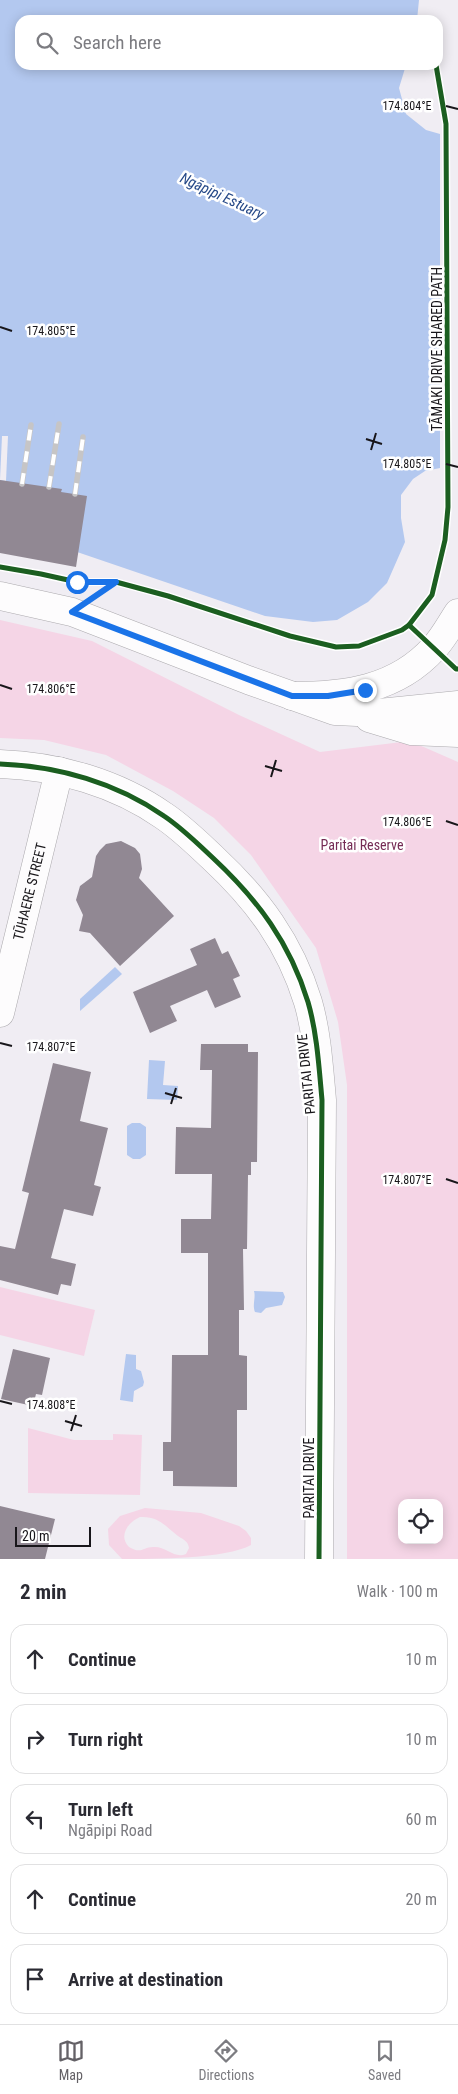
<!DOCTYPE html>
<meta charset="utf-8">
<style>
:root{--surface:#fff;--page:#f7f7f7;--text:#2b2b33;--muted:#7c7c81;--line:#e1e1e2;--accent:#646166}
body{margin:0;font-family:"Roboto Condensed",sans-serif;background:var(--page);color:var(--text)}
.controls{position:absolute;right:15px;bottom:15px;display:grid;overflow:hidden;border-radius:10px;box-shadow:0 2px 12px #0003}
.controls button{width:45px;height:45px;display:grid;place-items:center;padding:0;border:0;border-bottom:1px solid var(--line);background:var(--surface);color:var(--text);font:25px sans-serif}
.scale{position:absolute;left:15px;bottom:12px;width:76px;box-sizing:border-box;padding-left:5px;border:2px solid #18161a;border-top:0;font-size:14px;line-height:18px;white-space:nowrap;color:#18161a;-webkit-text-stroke:4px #fff;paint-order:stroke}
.stop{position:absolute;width:15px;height:15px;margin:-11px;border:4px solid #1a73e8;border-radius:50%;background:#fff}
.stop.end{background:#1a73e8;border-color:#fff;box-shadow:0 1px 5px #0008}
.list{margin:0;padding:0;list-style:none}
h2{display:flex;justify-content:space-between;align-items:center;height:65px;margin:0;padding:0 20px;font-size:21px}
h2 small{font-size:16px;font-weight:400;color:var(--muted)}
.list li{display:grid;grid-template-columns:32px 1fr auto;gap:15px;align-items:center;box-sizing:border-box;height:70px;margin:0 10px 10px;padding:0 10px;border:1px solid var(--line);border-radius:15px}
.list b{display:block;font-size:19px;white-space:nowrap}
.list p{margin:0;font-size:16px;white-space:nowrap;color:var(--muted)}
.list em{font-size:16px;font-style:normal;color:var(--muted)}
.icon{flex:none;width:28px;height:28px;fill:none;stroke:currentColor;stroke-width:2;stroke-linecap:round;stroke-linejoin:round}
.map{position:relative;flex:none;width:458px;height:1559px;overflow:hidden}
.search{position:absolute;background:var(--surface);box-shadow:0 2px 12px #0003;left:15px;right:15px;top:15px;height:55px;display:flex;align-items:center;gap:12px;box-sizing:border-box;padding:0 18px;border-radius:15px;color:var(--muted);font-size:19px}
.sheet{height:465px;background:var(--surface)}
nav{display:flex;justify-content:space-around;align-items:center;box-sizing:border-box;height:70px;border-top:1px solid var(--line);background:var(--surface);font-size:14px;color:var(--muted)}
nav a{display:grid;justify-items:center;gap:2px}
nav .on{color:var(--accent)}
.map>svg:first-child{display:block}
.green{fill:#f5d5e6;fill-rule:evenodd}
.water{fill:#b3c8ef}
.pier{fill:#f0edf3}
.building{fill:#918893}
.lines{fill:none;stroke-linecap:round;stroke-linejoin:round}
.street-casing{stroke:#acaaae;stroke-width:29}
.secondary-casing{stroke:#acaaae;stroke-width:29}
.primary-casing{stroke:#acaaae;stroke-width:29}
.street{stroke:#fdfcfd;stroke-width:28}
.secondary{stroke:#fdfcfd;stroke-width:28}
.primary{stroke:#fdfcfd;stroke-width:28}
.rail-casing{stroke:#c6c5c6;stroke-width:5.5}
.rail{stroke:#fff;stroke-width:4;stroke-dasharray:11;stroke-linecap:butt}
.cycleway-casing{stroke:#fff;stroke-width:8}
.cycleway{stroke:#1b5e20;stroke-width:5}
.route{stroke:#1a73e8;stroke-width:6}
.ticks{fill:none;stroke:#18161a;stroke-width:2}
.labels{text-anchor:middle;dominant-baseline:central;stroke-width:5;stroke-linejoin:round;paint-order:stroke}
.street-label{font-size:14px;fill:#18161a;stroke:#fff}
.park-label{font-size:14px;fill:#752c55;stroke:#fff}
.water-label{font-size:15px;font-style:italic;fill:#264988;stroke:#fff}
.ticks-label{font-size:12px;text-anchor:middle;fill:#18161a;stroke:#fff;stroke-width:5;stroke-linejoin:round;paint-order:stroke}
</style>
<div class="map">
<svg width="458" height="1559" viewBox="0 0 458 1559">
<rect width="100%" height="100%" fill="#f0edf3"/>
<!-- green -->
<g class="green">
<path d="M0 620 92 641 239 715 320 752 410 741 458 762V1559H347V1085L338 1022 316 948 251 855 214 818 173 791 106 755 44 740 0 738ZM402 1503H439V1540H402Z"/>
<polygon points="0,1287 95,1310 84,1356 0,1335"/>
<polygon points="28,1428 74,1440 113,1440 113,1434 142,1435 140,1495 28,1493"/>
<path d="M145 1508 201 1513 239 1526 246 1531 251 1538V1545C226 1559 155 1559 122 1559L109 1545 108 1529 120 1516ZM140 1517C159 1516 165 1526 178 1536 184 1540 188 1541 189 1548L186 1554C175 1559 166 1547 155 1547 143 1546 142 1555 129 1547 118 1536 128 1522 140 1517Z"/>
</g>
<!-- water -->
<g class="water">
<polygon points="0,0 419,0 417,20 20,20 20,65 406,65 399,88 406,114 426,130 440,134 458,467 440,468 425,471 413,479 401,495 401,518 405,542 387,583 368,602 337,620 313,622 265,616 39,539 0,536"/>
<polygon points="115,967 122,974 80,1011 80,999"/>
<polygon points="149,1060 165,1061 163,1085 178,1086 177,1100 147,1099"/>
<polygon points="132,1123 140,1123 146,1127 146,1155 140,1159 133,1159 127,1155 127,1126"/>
<path d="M254 1291 283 1292 285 1297 282 1305 266 1308 261 1313 255 1312C252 1305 256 1298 254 1291Z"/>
<polygon points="126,1354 136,1355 136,1369 141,1371 144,1382 143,1386 134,1391 133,1402 120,1400"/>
</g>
<!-- pier -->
<g class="pier">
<rect x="440" y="131" width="18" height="339"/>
<polygon points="2,436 8,436 6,481 0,480"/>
</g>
<!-- building -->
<g class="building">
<polygon points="0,480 62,489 61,492 87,496 76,567 0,553"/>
<polygon points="121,841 135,848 140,854 142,869 139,878 174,916 120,966 90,933 79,931 83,915 76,900 80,886 92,877 96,856 100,850 106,844"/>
<polygon points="215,938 222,954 228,951 240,976 233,979 241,997 215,1008 207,990 170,1006 177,1021 150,1033 133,992 197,965 190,949"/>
<polygon points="201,1044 248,1044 248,1052 258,1052 257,1162 251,1162 251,1175 248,1175 247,1249 243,1249 244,1310 239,1310 239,1355 247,1356 247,1410 237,1410 237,1487 173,1486 173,1471 163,1471 163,1442 171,1442 172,1355 208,1355 208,1253 181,1253 181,1219 211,1219 212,1174 175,1174 176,1127 211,1128 212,1070 200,1070"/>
<polygon points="53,1063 91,1072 80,1121 108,1128 94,1185 101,1187 93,1216 64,1209 51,1258 76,1264 71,1286 61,1284 58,1295 0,1280 0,1246 15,1249 29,1193 22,1191"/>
<polygon points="13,1349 50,1358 42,1395 36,1394 33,1406 1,1399"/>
<polygon points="0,1506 55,1519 45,1559 0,1559"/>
</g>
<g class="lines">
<!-- street casing -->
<g class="street-casing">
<g id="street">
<path d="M0 764C58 766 117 783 164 816 182 828 198 844 213 858 258 900 290 943 308 1002 317 1033 319 1067 322 1100L319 1559"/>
<path id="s1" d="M0 1013 59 771"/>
</g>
</g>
<!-- secondary casing -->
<g class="secondary-casing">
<g id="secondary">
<polyline points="0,596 72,612 248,680 335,711 379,713 458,705"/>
<polyline points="369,718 412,731 458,733"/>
</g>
</g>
<!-- primary casing -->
<g class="primary-casing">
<path id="primary" d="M292 696C345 696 396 690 434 648 444 637 450 625 458 613"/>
</g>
<!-- street -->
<use href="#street" class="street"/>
<!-- secondary -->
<use href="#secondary" class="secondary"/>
<!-- primary -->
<use href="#primary" class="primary"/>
<!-- rail casing -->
<g class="rail-casing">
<g id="rail">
<polyline points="22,484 31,425"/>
<polyline points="49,487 59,424"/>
<polyline points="75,494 83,437"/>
</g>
</g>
<!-- rail -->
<use href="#rail" class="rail"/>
<!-- cycleway casing -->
<g class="cycleway-casing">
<g id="cycleway">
<polyline points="0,567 41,574 77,582 116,582 168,596 290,636 336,647 359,646 402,630 409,625 432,595 445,540 448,507 446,124 436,65"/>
<polyline points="409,625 456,669 458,669"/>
<path d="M0 764C58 766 117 783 164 816 182 828 198 844 213 858 258 900 290 943 308 1002 317 1033 319 1067 322 1100L319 1559"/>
</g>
</g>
<!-- cycleway -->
<use href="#cycleway" class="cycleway"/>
</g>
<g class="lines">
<!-- route -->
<polyline class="route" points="77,582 116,582 72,612 292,696 328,696 365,690"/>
</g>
<!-- ticks -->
<path class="ticks" d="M446 106 458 109M0 327 12 331M366 439 382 444M371 450 376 433M446 464 458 467M0 685 12 689M265 766 282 771M271 777 276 760M446 821 458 825M0 1043 12 1046M165 1093 182 1098M171 1104 176 1088M446 1179 458 1183M0 1401 12 1404M65 1421 82 1426M71 1431 76 1415"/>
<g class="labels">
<!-- street labels -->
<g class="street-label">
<text transform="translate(437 349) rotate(-90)">TĀMAKI DRIVE SHARED PATH</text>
<text stroke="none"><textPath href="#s1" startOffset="125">TŪHAERE STREET</textPath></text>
<text transform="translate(306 1074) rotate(-96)">PARITAI DRIVE</text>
<text transform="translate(309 1478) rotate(-90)">PARITAI DRIVE</text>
</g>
<!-- park labels -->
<g class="park-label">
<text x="362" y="845">Paritai Reserve</text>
</g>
<!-- water labels -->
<g class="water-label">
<text transform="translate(222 196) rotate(25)">Ngāpipi Estuary</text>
</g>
</g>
<g class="ticks-label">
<text x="407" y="110">174.804°E</text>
<text x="51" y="335">174.805°E</text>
<text x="407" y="468">174.805°E</text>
<text x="51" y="693">174.806°E</text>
<text x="407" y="826">174.806°E</text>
<text x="51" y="1051">174.807°E</text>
<text x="407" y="1184">174.807°E</text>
<text x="51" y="1409">174.808°E</text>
</g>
</svg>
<div class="controls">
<button><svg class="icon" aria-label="locate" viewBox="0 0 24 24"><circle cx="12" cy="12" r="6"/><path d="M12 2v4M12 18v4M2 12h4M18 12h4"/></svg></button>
</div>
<div class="scale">20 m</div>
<div class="stop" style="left:77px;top:582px"></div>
<div class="stop end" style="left:365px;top:690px"></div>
<div class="search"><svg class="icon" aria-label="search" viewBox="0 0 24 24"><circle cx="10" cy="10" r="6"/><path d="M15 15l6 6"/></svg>Search here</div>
</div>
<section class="sheet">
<h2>2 min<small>Walk · 100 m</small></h2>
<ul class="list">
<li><svg class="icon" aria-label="ahead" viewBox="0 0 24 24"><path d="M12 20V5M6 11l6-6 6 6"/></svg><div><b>Continue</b></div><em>10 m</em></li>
<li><svg class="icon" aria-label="right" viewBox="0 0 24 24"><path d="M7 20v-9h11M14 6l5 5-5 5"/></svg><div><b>Turn right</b></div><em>10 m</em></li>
<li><svg class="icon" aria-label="left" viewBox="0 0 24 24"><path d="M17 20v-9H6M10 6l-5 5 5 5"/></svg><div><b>Turn left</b><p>Ngāpipi Road</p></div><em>60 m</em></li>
<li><svg class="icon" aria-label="ahead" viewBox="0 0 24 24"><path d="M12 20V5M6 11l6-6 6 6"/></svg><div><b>Continue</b></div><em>20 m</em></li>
<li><svg class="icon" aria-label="arrive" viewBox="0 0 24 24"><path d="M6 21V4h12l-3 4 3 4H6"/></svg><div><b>Arrive at destination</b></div></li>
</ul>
</section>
<nav>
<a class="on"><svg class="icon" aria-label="map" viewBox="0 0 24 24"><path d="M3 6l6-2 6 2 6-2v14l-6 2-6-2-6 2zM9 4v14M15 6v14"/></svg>Map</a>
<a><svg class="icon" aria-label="directions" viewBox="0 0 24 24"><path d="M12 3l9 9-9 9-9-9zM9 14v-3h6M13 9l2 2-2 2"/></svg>Directions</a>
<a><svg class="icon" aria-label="saved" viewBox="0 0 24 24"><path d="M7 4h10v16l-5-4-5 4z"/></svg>Saved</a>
</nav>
